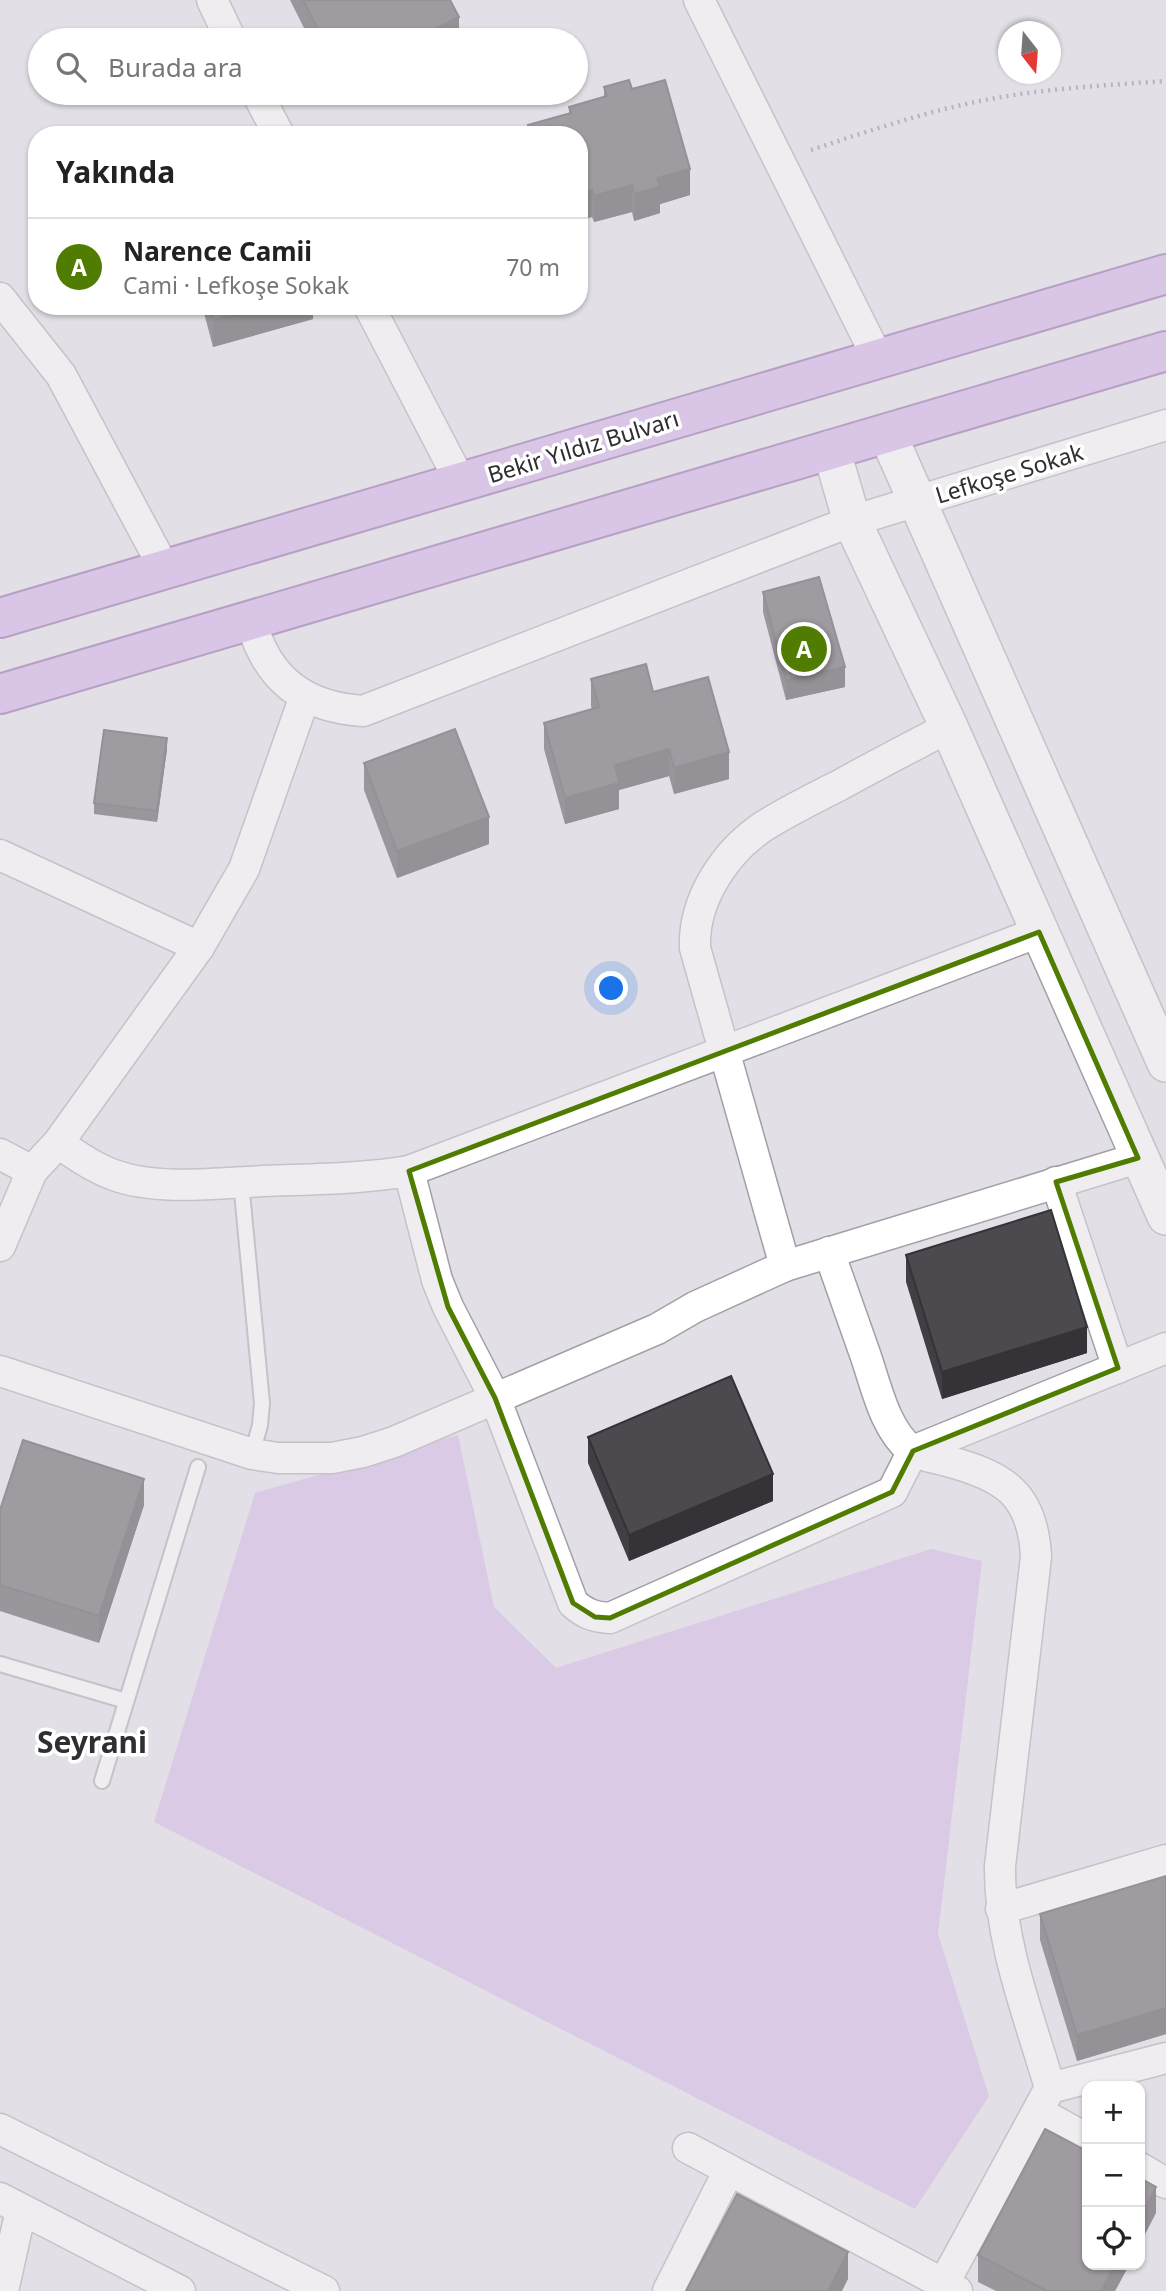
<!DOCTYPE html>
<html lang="tr">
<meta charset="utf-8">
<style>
:root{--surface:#fff;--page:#f2f2f2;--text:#222;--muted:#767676;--line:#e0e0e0;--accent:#507d01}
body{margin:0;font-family:"Noto Sans",sans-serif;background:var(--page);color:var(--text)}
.controls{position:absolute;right:21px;bottom:21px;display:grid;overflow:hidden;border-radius:14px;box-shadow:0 2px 5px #0004}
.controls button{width:63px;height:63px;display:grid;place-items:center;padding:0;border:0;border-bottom:2px solid var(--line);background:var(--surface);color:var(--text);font:35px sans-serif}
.compass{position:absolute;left:998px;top:21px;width:63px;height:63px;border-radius:50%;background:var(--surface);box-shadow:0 2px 5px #0004;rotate:163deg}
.you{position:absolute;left:612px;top:989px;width:24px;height:24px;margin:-18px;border:5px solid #fff;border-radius:50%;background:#1a73e8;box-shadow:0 0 0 10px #1a73e833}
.badge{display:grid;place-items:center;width:46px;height:46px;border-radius:50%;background:var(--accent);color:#fff;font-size:23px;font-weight:700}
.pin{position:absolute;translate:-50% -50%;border:4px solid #fff;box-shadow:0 2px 7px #0006}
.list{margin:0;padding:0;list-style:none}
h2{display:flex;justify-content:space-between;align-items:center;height:91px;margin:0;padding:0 28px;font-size:30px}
h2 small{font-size:23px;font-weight:400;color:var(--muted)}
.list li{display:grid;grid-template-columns:46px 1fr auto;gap:21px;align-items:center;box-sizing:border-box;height:98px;padding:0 28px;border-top:2px solid var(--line)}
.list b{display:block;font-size:26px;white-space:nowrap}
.list p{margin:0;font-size:23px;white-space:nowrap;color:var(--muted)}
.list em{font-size:23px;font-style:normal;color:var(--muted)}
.icon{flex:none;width:38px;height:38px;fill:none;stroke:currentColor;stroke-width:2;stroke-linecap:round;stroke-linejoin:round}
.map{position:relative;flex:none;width:1166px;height:2291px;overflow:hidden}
.search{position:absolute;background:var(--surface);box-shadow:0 2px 5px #0004;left:28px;top:28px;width:560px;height:77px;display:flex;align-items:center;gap:18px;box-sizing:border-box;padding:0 24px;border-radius:38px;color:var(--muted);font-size:26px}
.panel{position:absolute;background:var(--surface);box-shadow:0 2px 5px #0004;left:28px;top:126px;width:560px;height:189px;border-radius:28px}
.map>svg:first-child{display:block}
.green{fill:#cfb2e5}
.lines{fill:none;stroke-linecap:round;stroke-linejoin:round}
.service-casing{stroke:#a39fa6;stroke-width:18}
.minor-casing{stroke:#a39fa6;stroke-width:33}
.tertiary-casing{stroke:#a39fa6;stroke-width:40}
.primary-casing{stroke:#7f569b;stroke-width:42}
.path{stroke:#858286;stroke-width:4.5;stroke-dasharray:2 5;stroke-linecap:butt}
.service{stroke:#fff;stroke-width:14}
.minor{stroke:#fff;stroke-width:30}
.tertiary{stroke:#fff;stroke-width:37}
.primary{stroke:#cca7e5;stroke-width:38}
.wall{fill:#413f44}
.shaded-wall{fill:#353337}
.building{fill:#4c494f;stroke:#353337;stroke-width:2}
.marked{fill:none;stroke:#507d01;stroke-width:5;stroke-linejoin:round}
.labels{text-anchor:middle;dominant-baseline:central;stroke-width:7;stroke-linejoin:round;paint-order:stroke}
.street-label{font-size:23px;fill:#302e31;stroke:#fff}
.district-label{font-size:30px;font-weight:bold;fill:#302e31;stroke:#fff}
</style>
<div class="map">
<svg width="1166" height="2291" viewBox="0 0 1166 2291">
<rect width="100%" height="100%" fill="#e3dfe6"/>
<!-- green -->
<polygon class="green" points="458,1435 494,1607 556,1668 931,1549 982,1561 938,1934 989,2096 915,2209 154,1822 255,1493"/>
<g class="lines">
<!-- service casing -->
<g class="service-casing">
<g id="service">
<polyline points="241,1182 262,1403 260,1425 252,1454"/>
<polyline points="0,1664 126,1701"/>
<polyline points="102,1781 198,1467"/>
</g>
</g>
<!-- minor casing -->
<g class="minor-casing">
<g id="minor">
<polyline points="212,0 231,40"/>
<polyline points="699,0 878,359"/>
<polyline points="257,93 279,135"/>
<polyline points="0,298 61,375 165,570"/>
<polyline points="369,306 461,483"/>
<path d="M251 621C267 679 303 707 363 711L852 521 1166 425"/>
<polyline points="0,855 199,947"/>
<path d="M58 1143C76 1155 94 1168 114 1175 157 1191 218 1183 264 1181 313 1179 361 1179 409 1171L1039 932"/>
<polyline points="0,1154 32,1171"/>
<path d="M409 1171 437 1280 448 1307 495 1398 573 1603C585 1614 594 1617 610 1618L892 1492 913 1451 1166 1348"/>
<polyline points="1056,1182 1118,1368"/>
<polyline points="0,1246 32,1171 58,1143 199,947 244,869 305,696"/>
<path d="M829 1252C841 1286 853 1320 865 1354 876 1385 884 1428 911 1450 920 1456 937 1458 947 1461 1004 1476 1033 1494 1036 1557L1000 1866C999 1943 1029 2015 1050 2088L944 2283"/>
<path d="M785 1266 695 948C693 900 725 852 764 826 788 811 814 798 840 785 876 765 913 746 949 727"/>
<polyline points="0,1371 252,1454 278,1458 332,1458 363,1452 394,1442 657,1329 695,1307 785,1266 1138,1158"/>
<polyline points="1001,1909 1166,1860"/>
<polyline points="1050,2088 1166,2058"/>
<polyline points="1038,2112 1087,2139"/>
<polyline points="0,2129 324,2291"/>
<polyline points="688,2148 957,2291"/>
<polyline points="1140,2168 1166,2183"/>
<polyline points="0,2198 180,2291"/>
<polyline points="3,2291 21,2210"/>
<polyline points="668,2291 729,2170"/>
</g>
</g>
<!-- tertiary casing -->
<g class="tertiary-casing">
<g id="tertiary">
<polyline points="887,433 1166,1063"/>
<polyline points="831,449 852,521 949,727 1166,1216"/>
</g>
</g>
<!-- primary casing -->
<g class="primary-casing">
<g id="primary">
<polyline points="0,618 1166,274"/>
<polyline points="0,694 1166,351"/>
</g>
</g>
<!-- path -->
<path class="path" d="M811 150C872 130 933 109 996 98 1052 88 1109 85 1166 81"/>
<!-- service -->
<use href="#service" class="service"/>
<!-- minor -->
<use href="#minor" class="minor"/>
<!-- tertiary -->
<use href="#tertiary" class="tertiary"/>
<!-- primary -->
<use href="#primary" class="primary"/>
</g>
<!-- wall -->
<g class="wall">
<polygon points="290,0 450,0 459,40 310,40"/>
<polygon points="604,87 632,89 690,195 660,204 660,213 634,221 632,212 594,222 592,217 579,220 579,135 528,135 528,125 569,114 569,107 604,97"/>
<polygon points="336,93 362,93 341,103"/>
<polygon points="195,306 313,306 313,319 213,347 204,313 197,314"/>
<polygon points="763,592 845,687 786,700 763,612"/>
<polygon points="591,679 653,692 729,779 674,794 669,776 619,790 619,809 565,824 544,749 544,723 592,709 591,706"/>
<polygon points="167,749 157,822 94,814 94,803"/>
<polygon points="364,763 489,844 397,878 364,790"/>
<polygon points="906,1255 1087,1353 942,1399 906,1282"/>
<polygon points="588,1437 773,1501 629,1561 588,1463"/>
<polygon points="144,1505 99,1643 0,1611 0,1510"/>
<polygon points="1166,1876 1166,2034 1077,2061 1040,1940 1040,1914"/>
<polygon points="978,2255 1129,2265 1115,2291 996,2291 978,2282"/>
</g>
<!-- shaded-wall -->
<g class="shaded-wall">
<polygon points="459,17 459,40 414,40"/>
<polygon points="341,93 362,93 341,103"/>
<polygon points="690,169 690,195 660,204 660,213 634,221 634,194 657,178"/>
<polygon points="632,185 632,212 594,222 594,196"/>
<polygon points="592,190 592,217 579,220 579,194"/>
<polygon points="197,306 204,306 204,313 197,314"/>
<polygon points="265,306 313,306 313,319 213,347 213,320"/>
<polygon points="845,667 845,687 786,700 786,680"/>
<polygon points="167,738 167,749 157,822 157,811"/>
<polygon points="669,749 669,776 619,790 619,809 565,824 565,798 615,765"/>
<polygon points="729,752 729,779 674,794 674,768"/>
<polygon points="489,817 489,844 397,878 397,851"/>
<polygon points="1087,1327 1087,1353 942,1399 942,1372"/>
<polygon points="773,1474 773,1501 629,1561 629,1535"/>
<polygon points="144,1479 144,1505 99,1643 99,1616"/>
<polygon points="1166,2008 1166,2034 1077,2061 1077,2035"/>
<polygon points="1156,2187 1156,2213 1140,2244 1140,2218"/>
<polygon points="848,2252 848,2279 842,2291 828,2291"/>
<polygon points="1115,2265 1129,2265 1115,2291 1101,2291"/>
</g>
<!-- building -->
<g class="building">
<polygon points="303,0 450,0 459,17 414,40 323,40"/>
<polygon points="629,80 632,89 665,80 690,169 657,178 660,187 634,194 632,185 594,196 592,190 579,194 579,135 531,135 528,125 571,113 569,107 607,96 604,87"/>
<polygon points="209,306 265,306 213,320"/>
<polygon points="819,577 845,667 786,680 763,592"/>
<polygon points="646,664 653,692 708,677 729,752 674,768 669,749 615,765 619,783 565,798 544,723 599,707 591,679"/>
<polygon points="455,729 489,817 397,851 364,763"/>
<polygon points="104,730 167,738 157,811 94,803"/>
<polygon points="1051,1210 1087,1327 942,1372 906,1255"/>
<polygon points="731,1376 773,1474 629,1535 588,1437"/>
<polygon points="23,1440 144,1479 99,1616 0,1585 0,1510"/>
<polygon points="1166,1876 1166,2008 1077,2035 1040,1914"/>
<polygon points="1045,2129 1087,2151 1087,2265 1115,2265 1101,2291 1047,2291 978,2255"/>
<polygon points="1140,2178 1156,2187 1140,2218"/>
<polygon points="737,2194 848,2252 828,2291 686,2291"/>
</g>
<!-- marked area -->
<path d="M0 0H1166V2291H0ZM1039 932 1138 1158 1056 1182 1118 1368 913 1451 892 1492 610 1618 595 1617 573 1603 495 1398 448 1307 409 1171Z" fill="#e3dfe6" fill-opacity=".55" fill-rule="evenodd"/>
<path class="marked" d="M1039 932 1138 1158 1056 1182 1118 1368 913 1451 892 1492 610 1618 595 1617 573 1603 495 1398 448 1307 409 1171Z"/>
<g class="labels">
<!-- street labels -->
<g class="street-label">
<text transform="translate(583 446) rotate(-17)">Bekir Yıldız Bulvarı</text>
<text transform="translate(1009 473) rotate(-17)">Lefkoşe Sokak</text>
</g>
<!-- district labels -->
<g class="district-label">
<text x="92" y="1741">Seyrani</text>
</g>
</g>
</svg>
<div class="controls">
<button>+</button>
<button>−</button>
<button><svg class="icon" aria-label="locate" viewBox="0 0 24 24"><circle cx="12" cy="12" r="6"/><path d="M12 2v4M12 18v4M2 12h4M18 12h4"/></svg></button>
</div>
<svg class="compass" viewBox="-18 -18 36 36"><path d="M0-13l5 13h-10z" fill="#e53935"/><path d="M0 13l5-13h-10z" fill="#767676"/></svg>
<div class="you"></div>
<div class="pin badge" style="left:804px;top:649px">A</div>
<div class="search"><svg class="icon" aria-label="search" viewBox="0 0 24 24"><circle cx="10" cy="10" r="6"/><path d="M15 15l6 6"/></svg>Burada ara</div>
<section class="panel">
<h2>Yakında<small></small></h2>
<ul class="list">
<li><span class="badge">A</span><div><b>Narence Camii</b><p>Cami · Lefkoşe Sokak</p></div><em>70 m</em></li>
</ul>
</section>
</div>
